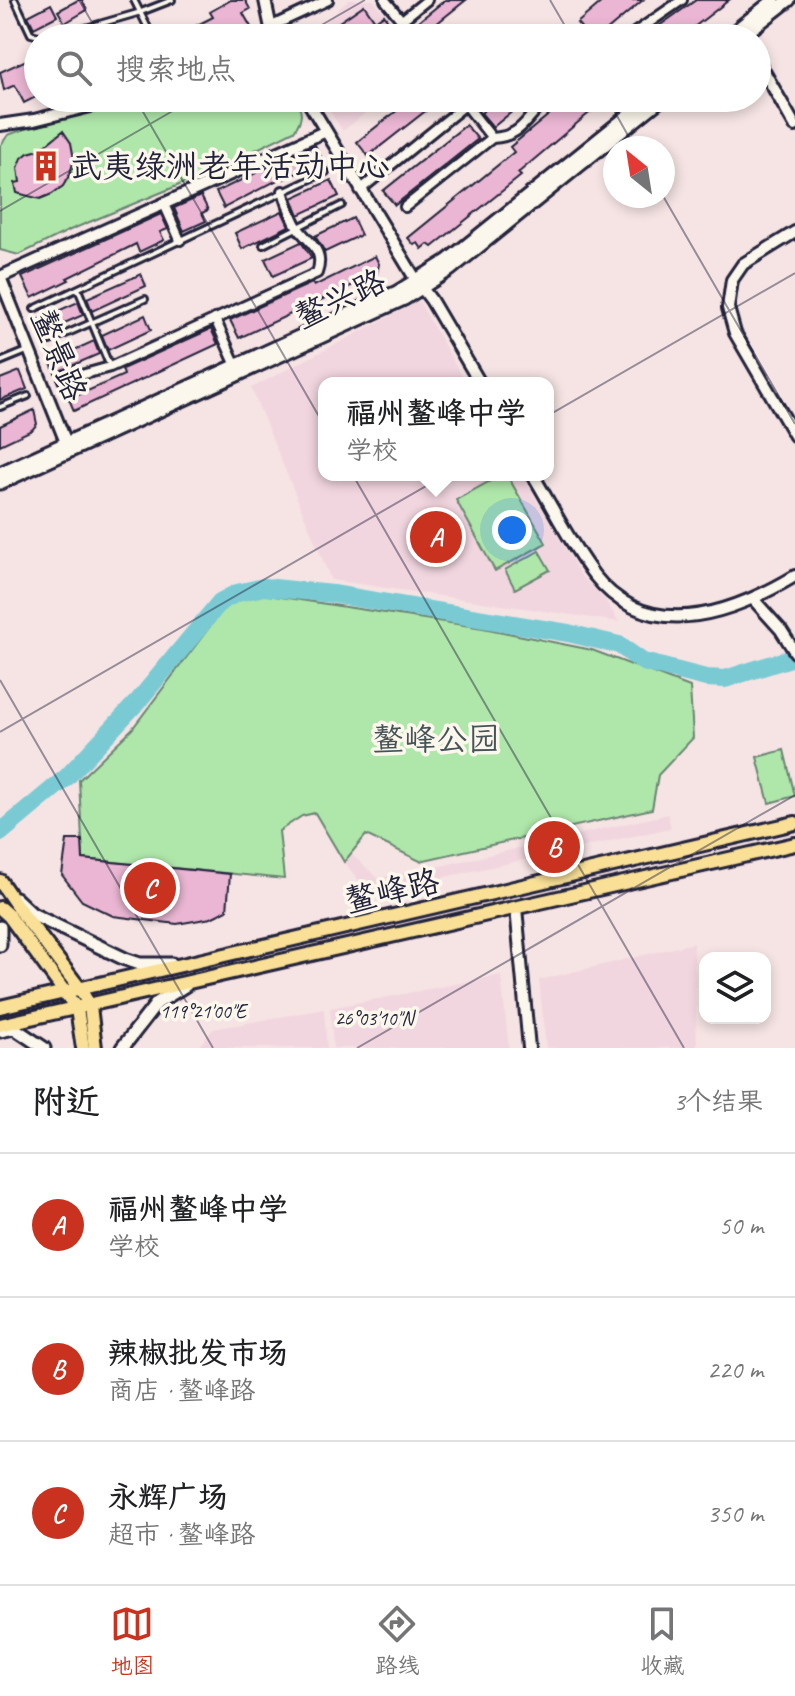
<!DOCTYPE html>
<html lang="zh">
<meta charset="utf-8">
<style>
:root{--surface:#fff;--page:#f6f6f6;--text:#202124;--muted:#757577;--line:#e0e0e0;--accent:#c8321e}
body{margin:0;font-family:Caveat,"LXGW WenKai TC",sans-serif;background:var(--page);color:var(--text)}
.controls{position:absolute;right:24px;bottom:24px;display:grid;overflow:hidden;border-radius:16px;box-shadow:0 4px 12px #0003}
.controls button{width:72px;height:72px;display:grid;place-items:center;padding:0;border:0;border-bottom:2px solid var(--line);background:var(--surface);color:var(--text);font:40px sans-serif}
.compass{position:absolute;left:603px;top:136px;width:72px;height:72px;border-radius:50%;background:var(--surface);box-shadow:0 4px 12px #0003;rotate:330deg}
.you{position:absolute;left:512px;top:530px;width:28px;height:28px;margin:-20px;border:6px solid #fff;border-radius:50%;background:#1a73e8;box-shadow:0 0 0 12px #1a73e833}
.badge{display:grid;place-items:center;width:52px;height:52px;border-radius:50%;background:var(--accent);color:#fff;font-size:26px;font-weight:700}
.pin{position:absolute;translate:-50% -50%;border:4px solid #fff;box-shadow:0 2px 8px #0006}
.popup{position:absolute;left:318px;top:377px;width:236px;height:104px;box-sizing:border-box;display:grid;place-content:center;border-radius:16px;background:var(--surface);filter:drop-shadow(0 2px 6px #0005);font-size:26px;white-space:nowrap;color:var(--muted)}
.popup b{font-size:30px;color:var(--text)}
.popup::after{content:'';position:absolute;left:50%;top:100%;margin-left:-16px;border:16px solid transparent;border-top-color:var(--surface)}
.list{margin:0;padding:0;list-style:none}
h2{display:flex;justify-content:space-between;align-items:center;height:104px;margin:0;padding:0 32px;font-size:34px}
h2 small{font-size:26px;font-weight:400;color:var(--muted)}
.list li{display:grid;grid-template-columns:52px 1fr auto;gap:24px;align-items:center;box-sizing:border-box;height:144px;padding:0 32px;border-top:2px solid var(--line)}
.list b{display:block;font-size:30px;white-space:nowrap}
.list p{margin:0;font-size:26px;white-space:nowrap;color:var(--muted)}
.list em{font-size:26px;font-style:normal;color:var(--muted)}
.icon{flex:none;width:44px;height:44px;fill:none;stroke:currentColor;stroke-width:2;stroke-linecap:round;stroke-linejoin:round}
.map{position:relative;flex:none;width:795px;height:1048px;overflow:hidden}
.search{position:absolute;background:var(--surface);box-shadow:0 4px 12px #0003;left:24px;right:24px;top:24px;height:88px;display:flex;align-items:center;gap:20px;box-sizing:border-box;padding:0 28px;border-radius:44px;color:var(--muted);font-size:30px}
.sheet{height:536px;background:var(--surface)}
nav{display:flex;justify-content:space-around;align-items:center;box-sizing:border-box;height:112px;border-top:2px solid var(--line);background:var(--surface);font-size:22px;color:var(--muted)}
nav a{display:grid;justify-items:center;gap:4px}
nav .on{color:var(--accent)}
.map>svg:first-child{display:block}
.built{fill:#f2d6df}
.green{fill:#afe7aa;stroke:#688472;stroke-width:2}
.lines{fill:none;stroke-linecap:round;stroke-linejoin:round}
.river{stroke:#7acad4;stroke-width:18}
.building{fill:#eab6d3;stroke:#22223b;stroke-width:2}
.service-casing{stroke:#22223b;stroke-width:10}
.minor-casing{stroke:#22223b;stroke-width:14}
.tertiary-casing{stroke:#22223b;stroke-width:16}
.secondary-casing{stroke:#22223b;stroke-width:17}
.primary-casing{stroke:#22223b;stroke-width:18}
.service{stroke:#fbf7ec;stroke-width:4}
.minor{stroke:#fbf7ec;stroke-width:8}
.tertiary{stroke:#fbf7ec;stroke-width:10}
.secondary{stroke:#fbf7ec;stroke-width:11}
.primary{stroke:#f9e096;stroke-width:12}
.ticks{fill:none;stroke:#22223b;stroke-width:2;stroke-opacity:0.45}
.labels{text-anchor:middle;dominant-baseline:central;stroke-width:7;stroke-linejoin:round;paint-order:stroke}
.poi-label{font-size:32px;fill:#22223b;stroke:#fbf7ec;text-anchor:start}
.street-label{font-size:32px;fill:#22223b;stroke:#fbf7ec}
.park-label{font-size:32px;fill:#455357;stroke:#fbf7ec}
.ticks-label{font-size:20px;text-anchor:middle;fill:#22223b;stroke:#fbf7ec;stroke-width:7;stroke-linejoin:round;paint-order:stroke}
</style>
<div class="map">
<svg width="795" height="1048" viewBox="0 0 795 1048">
<rect width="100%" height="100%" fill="#f6e4e4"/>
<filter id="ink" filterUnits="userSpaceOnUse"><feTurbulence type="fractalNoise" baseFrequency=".0125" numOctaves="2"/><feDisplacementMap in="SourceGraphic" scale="16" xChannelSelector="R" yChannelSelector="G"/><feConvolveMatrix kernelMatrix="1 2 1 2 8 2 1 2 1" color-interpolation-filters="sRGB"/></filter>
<g filter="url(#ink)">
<!-- built -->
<g class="built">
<polygon points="349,0 373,0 406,38 306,38"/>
<polygon points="321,98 384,98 343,131"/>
<polygon points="419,301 466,383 324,383 324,475 522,475 582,577 604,598 619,622 331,580 251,388"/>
<polygon points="668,814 671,828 381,891 360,882 344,862 350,853 378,878 436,867"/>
<polygon points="694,943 697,1048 546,1048 539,980"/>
<polygon points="501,975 509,1048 333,1048 330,1008"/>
<polygon points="324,1009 327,1048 197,1048 213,1029"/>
</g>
<!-- green -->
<g class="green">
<path d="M139 98H295C303 112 303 118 294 131L206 174 70 230 19 255 0 250V146L8 135 41 123Z"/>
<polygon points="501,475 507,475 546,543 495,571 456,500"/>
<polygon points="539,551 550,570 515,589 505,570"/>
<polygon points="261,594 483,628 592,650 690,687 693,738 658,775 652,809 420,861 366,835 344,862 315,813 302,816 279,831 284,879 83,859 79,780 132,729 224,608 234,602"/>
<polygon points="784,750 795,796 769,803 757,757"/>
</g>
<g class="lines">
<!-- river -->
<polyline class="river" points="0,833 67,777 139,700 220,602 237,593 264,587 333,594 568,633 619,645 643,662 706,678 725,679 788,659 795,655"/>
</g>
<!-- building -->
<g class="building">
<polygon points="78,0 82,0 87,10 65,23 58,11"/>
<polygon points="231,0 245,0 250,9 243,13 251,27 236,36 229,25 203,38 172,38 213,17 210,12"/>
<polygon points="445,0 466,0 426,32 418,22"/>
<polygon points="604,0 643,0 598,38 590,38 577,23"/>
<polygon points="696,0 729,0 680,38 642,38"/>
<polygon points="51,4 57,16 34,28 28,16"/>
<polygon points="364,5 375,21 384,15 400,38 316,38"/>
<polygon points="35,56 38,63 38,96 24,103 15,85 4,90 0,72"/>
<polygon points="413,98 442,98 368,156 357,142"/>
<polygon points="500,98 529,98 493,127 481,113"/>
<polygon points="569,98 607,98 518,173 521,176 432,247 428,244 422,249 418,243 414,245 408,238 514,152 510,147"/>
<polygon points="466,125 478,139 395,205 383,191"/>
<polygon points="63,131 71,143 74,159 70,174 63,186 52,194 40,199 17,193 15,183 20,182 18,168 22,158 28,153 39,150"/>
<polygon points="315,145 323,161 284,179 283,177 224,208 216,192"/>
<polygon points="331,180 339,196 299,215 292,198"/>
<polygon points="201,196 208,210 202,213 206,221 184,231 174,208"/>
<polygon points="282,211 289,226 242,249 235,233"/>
<polygon points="161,214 168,229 160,232 164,240 139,252 136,244 67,278 69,280 32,298 22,277"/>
<polygon points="353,218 361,235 325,252 315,236"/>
<polygon points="301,242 312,258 273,276 265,259"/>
<polygon points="375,256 379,264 377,274 239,338 230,320 312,283 314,286"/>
<polygon points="141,274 146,286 92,311 87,298"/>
<polygon points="78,302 83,315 39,334 33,322"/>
<polygon points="145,315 151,330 108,350 102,335"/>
<polygon points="211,329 218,344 74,411 69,399 124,375 122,369"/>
<polygon points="94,341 99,354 55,373 50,361"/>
<polygon points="20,371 27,389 0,400 0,379"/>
<polygon points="34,410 37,424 32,430 0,445 0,426"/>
<polygon points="67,840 82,840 83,859 230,874 227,910 211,918 177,924 113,916 82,901 62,875"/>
</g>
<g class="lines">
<!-- service casing -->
<g class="service-casing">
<g id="service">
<polyline points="15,0 31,34 47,38"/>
<polyline points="134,0 153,38"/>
<polyline points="51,38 141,12 172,0"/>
<polyline points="263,245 342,205"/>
<polyline points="78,289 110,367"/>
<polyline points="34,309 326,172"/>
<polyline points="50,341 145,299"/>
<polyline points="0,362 27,351"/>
<polyline points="0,407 28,396"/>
</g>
</g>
<!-- minor casing -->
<g class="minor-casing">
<g id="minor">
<polyline points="385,0 416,38"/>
<polyline points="402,20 427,0"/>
<polyline points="270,27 328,0"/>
<polyline points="627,38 682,0"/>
<polyline points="619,98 633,115"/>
<polyline points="466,105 492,138"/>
<polyline points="360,190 474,98"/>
<polyline points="164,204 180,240"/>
<path d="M405 207 492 138C527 136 525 114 551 98"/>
<polyline points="215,319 238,370"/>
<path d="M63 380 110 367 317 273C325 250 310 244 298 228 291 218 287 203 283 191"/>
</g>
</g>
<!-- tertiary casing -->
<g class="tertiary-casing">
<g id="tertiary">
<polyline points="265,0 273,38"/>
<polyline points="757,59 795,126"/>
<polyline points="306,98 416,280 431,300 480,383"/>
<polyline points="0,125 34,120 123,98"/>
<polyline points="795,232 743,264 732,280 728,308 735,333 795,436"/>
<polyline points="0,277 324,132"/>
<polyline points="0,277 69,450"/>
<path d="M533 475C553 508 571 545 594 575 649 645 733 613 795 576"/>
<polyline points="754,600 781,630 795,652"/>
<polyline points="516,908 529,1048"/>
</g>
</g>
<!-- secondary casing -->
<g class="secondary-casing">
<g id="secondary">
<polyline points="726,38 774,0"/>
<polyline points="740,38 789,0"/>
<polyline points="0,473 397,292 447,261 650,98"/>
<polyline points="0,483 404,299 451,269 663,98"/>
<polyline points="15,898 32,914 125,959 140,964 172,964"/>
<polyline points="0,927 0,945"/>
<polyline points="0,1031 14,1028 44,1048"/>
<polyline points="122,1048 157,1003 186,985"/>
</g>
</g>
<!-- primary casing -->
<g class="primary-casing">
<g id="primary">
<polyline points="0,881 19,909 80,989 90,1006 95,1048"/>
<polyline points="0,908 9,916 77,1009 83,1048"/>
<polyline points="0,1007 795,823"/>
<polyline points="0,1025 795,844"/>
</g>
</g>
<!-- service -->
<use href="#service" class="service"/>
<!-- minor -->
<use href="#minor" class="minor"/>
<!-- tertiary -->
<use href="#tertiary" class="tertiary"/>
<!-- secondary -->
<use href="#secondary" class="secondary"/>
<!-- primary -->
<use href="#primary" class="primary"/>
</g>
</g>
<!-- ticks -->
<path class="ticks" d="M79 0 101 38M550 0 572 38M299 38 365 0M135 98 684 1048M607 98 635 148M663 196 795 424M0 211 195 98M0 680 213 1048M0 732 795 273M357 1048 795 795"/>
<!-- icons -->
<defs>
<g id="building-bare" transform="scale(2.4)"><path d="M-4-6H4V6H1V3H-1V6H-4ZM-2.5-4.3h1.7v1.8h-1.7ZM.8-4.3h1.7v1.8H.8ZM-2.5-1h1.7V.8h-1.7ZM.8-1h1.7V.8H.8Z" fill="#c8321e" stroke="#fbf7ec" stroke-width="2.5" paint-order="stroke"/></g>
</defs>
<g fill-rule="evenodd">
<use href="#building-bare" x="46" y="166"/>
</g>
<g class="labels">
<!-- poi labels -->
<g class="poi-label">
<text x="70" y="166">武夷绿洲老年活动中心</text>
</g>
<!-- street labels -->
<g class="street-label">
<text transform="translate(340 299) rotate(-25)">鳌兴路</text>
<text transform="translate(59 355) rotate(68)">鳌景路</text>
<text transform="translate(392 891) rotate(-13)">鳌峰路</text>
</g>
<!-- park labels -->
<g class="park-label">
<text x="436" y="739">鳌峰公园</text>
</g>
</g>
<g class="ticks-label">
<text x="203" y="1018">119°21'00"E</text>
<text x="374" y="1025">26°03'10"N</text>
</g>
</svg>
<div class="controls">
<button><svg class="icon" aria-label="layers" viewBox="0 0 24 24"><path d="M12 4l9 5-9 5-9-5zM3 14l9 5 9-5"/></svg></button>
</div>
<svg class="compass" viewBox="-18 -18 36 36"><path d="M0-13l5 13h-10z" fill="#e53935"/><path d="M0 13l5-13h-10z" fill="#757577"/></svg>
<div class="you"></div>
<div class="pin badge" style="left:436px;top:537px">A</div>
<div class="popup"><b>福州鳌峰中学</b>学校</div>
<div class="pin badge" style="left:554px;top:847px">B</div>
<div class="pin badge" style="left:150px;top:888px">C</div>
<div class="search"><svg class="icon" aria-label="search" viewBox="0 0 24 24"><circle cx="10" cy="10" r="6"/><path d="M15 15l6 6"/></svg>搜索地点</div>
</div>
<section class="sheet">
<h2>附近<small>3个结果</small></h2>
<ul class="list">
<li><span class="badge">A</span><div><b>福州鳌峰中学</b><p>学校</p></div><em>50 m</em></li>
<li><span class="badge">B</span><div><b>辣椒批发市场</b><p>商店 · 鳌峰路</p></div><em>220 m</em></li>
<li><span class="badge">C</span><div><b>永辉广场</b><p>超市 · 鳌峰路</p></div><em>350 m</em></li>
</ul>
</section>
<nav>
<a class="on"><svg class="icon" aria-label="map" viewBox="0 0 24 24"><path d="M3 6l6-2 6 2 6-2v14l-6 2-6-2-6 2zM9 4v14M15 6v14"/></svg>地图</a>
<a><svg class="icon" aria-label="directions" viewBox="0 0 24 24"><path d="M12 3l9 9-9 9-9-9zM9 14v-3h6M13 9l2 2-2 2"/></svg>路线</a>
<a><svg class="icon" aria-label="saved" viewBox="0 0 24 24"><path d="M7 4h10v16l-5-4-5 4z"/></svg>收藏</a>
</nav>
